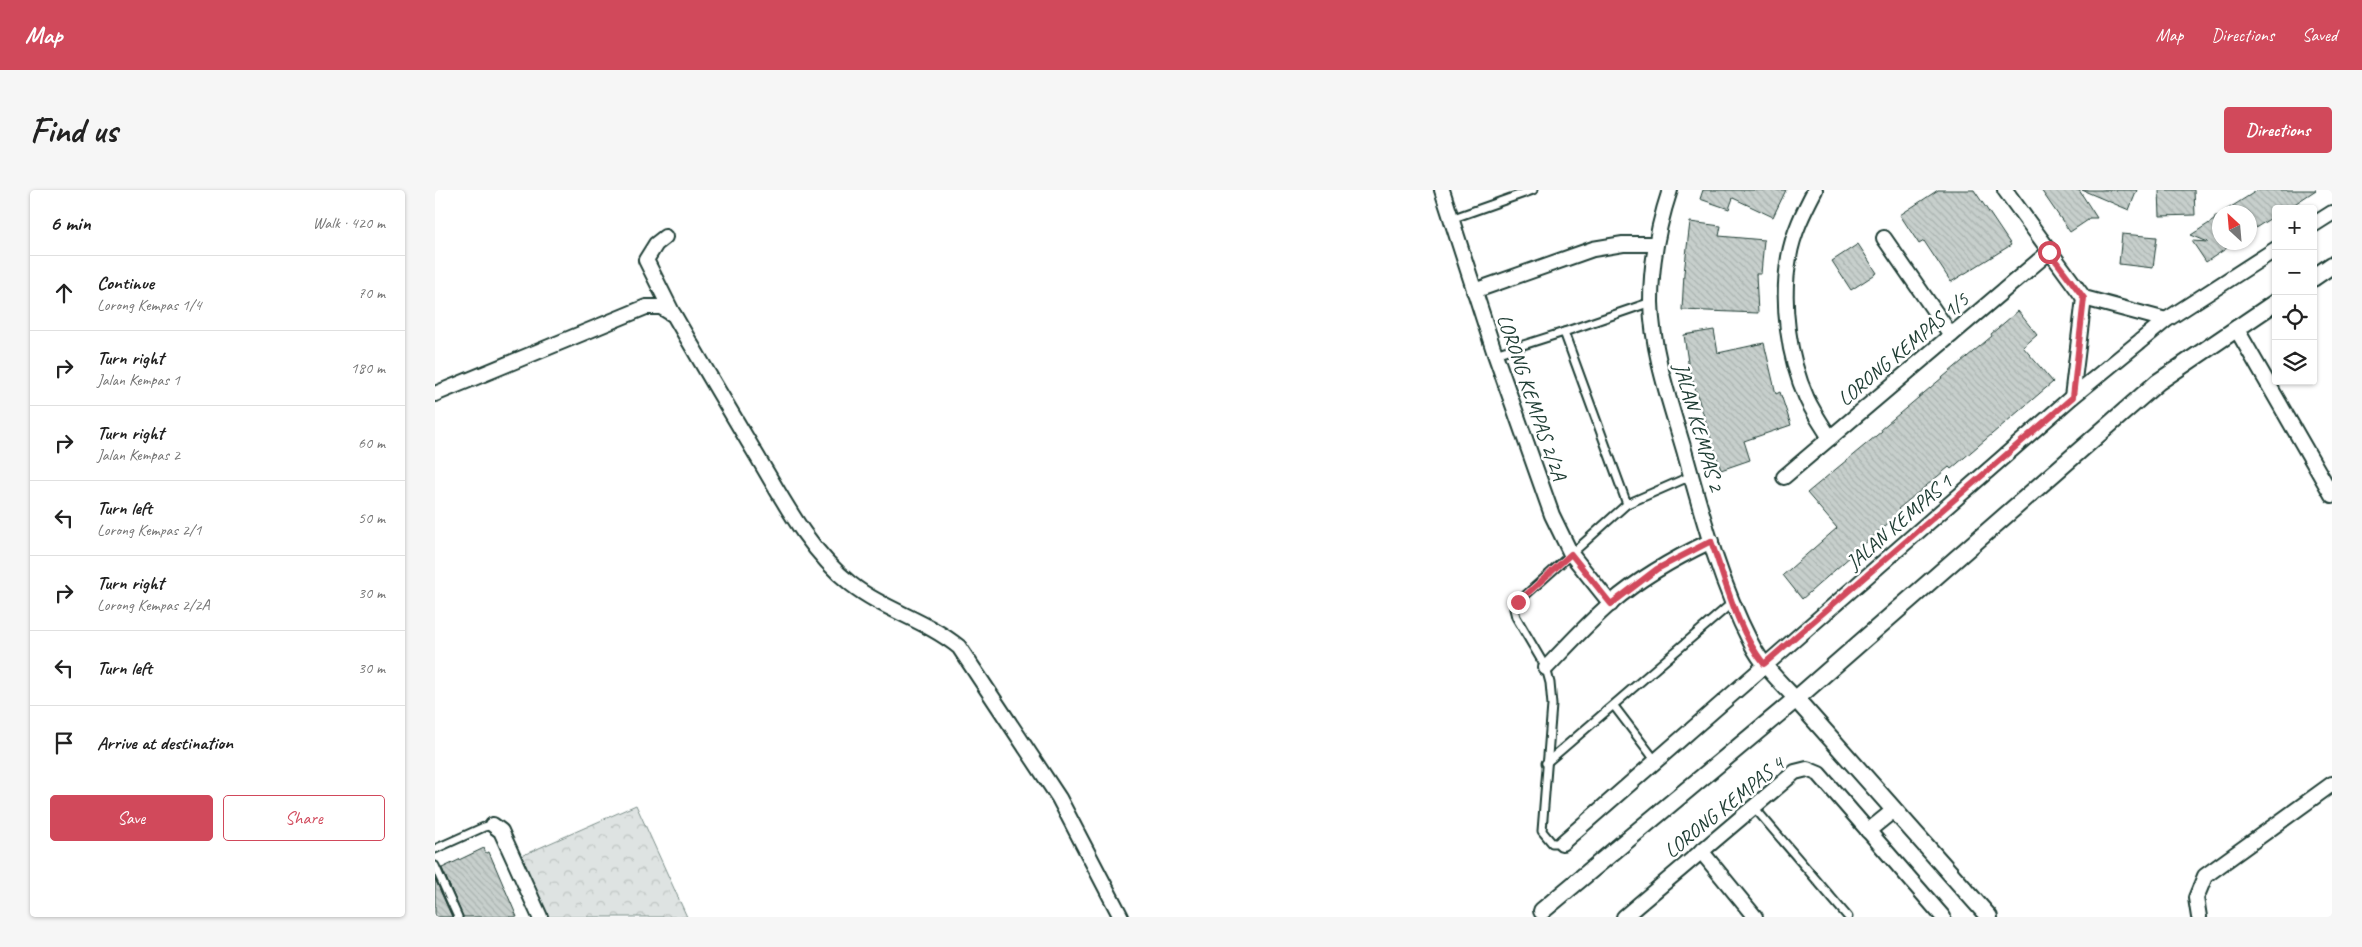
<!DOCTYPE html>
<meta charset="utf-8">
<style>
:root{--surface:#fff;--page:#f6f6f6;--text:#222;--muted:#767676;--line:#e0e0e0;--accent:#d1495b}
body{margin:0;font-family:Caveat,sans-serif;background:var(--page);color:var(--text)}
.controls{position:absolute;right:15px;top:15px;display:grid;overflow:hidden;border-radius:5px;box-shadow:0 1px 4px #0004}
.controls button{width:45px;height:45px;display:grid;place-items:center;padding:0;border:0;border-bottom:1px solid var(--line);background:var(--surface);color:var(--text);font:25px sans-serif}
.compass{position:absolute;left:1777px;top:15px;width:45px;height:45px;border-radius:50%;background:var(--surface);box-shadow:0 1px 4px #0004;rotate:334deg}
.stop{position:absolute;width:15px;height:15px;margin:-11px;border:4px solid #d1495b;border-radius:50%;background:#fff}
.stop.end{background:#d1495b;border-color:#fff;box-shadow:0 1px 5px #0008}
.list{margin:0;padding:0;list-style:none}
h2{display:flex;justify-content:space-between;align-items:center;height:65px;margin:0;padding:0 20px;font-size:21px}
h2 small{font-size:16px;font-weight:400;color:var(--muted)}
.list li{display:grid;grid-template-columns:32px 1fr auto;gap:15px;align-items:center;box-sizing:border-box;height:75px;padding:0 20px;border-top:1px solid var(--line)}
.list b{display:block;font-size:19px;white-space:nowrap}
.list p{margin:0;font-size:16px;white-space:nowrap;color:var(--muted)}
.list em{font-size:16px;font-style:normal;color:var(--muted)}
.actions{display:flex;gap:10px;padding:15px 20px}
.actions a{flex:1;padding:11px 0;border:1px solid var(--accent);border-radius:5px;text-align:center;font-size:18px;color:var(--accent)}
.actions .main{background:var(--accent);color:#fff}
.icon{flex:none;width:28px;height:28px;fill:none;stroke:currentColor;stroke-width:2;stroke-linecap:round;stroke-linejoin:round}
.map{position:relative;flex:none;width:1897px;height:727px;overflow:hidden;border-radius:5px}
header{display:flex;align-items:center;gap:30px;box-sizing:border-box;height:70px;padding:0 25px;background:var(--accent);color:#fff}
header strong{font-size:24px}
nav{display:flex;gap:28px;margin-inline-start:auto;font-size:18px}
.intro{display:flex;align-items:center;justify-content:space-between;box-sizing:border-box;height:120px;padding:0 30px}
h1{margin:0;font-size:35px}
.button{padding:12px 22px;border-radius:5px;background:var(--accent);color:#fff;font-size:18px;font-weight:700}
main{display:flex;gap:30px;padding:0 30px}
aside{flex:1;background:var(--surface);border-radius:5px;box-shadow:0 1px 4px #0004}
.map>svg:first-child{display:block}
.forest{fill:url(#forest-crowns);stroke:#7e908b}
.building{fill:url(#building-back-hatch);stroke:#1f3d34}
.lines{fill:none;stroke-linecap:round;stroke-linejoin:round}
.service-casing{stroke:#1f3d34;stroke-width:11}
.minor-casing{stroke:#1f3d34;stroke-width:18}
.tertiary-casing{stroke:#1f3d34;stroke-width:20}
.service{stroke:#fff;stroke-width:7}
.minor{stroke:#fff;stroke-width:14}
.tertiary{stroke:#fff;stroke-width:16}
.route{stroke:#d1495b;stroke-width:6}
.labels{text-anchor:middle;dominant-baseline:central;stroke-width:5;stroke-linejoin:round;paint-order:stroke}
.street-label{font-size:21px;fill:#1f3d34;stroke:#fff}
</style>
<header>
<strong>Map</strong>
<nav><a>Map</a><a>Directions</a><a>Saved</a></nav>
</header>
<div class="intro"><h1>Find us</h1><a class="button">Directions</a></div>
<main>
<aside>
<h2>6 min<small>Walk · 420 m</small></h2>
<ul class="list">
<li><svg class="icon" aria-label="ahead" viewBox="0 0 24 24"><path d="M12 20V5M6 11l6-6 6 6"/></svg><div><b>Continue</b><p>Lorong Kempas 1/4</p></div><em>70 m</em></li>
<li><svg class="icon" aria-label="right" viewBox="0 0 24 24"><path d="M7 20v-9h11M14 6l5 5-5 5"/></svg><div><b>Turn right</b><p>Jalan Kempas 1</p></div><em>180 m</em></li>
<li><svg class="icon" aria-label="right" viewBox="0 0 24 24"><path d="M7 20v-9h11M14 6l5 5-5 5"/></svg><div><b>Turn right</b><p>Jalan Kempas 2</p></div><em>60 m</em></li>
<li><svg class="icon" aria-label="left" viewBox="0 0 24 24"><path d="M17 20v-9H6M10 6l-5 5 5 5"/></svg><div><b>Turn left</b><p>Lorong Kempas 2/1</p></div><em>50 m</em></li>
<li><svg class="icon" aria-label="right" viewBox="0 0 24 24"><path d="M7 20v-9h11M14 6l5 5-5 5"/></svg><div><b>Turn right</b><p>Lorong Kempas 2/2A</p></div><em>30 m</em></li>
<li><svg class="icon" aria-label="left" viewBox="0 0 24 24"><path d="M17 20v-9H6M10 6l-5 5 5 5"/></svg><div><b>Turn left</b></div><em>30 m</em></li>
<li><svg class="icon" aria-label="arrive" viewBox="0 0 24 24"><path d="M6 21V4h12l-3 4 3 4H6"/></svg><div><b>Arrive at destination</b></div></li>
</ul>
<div class="actions"><a class="main">Save</a><a>Share</a></div>
</aside>
<div class="map">
<svg width="1897" height="727" viewBox="0 0 1897 727">
<defs>
<pattern id="forest-crowns" width="20" height="18" patternUnits="userSpaceOnUse" patternTransform="scale(1.25)"><rect width="20" height="18" fill="#dee3e2"/><path d="M2 6a3 3 0 1 1 6 0M12 15a3 3 0 1 1 6 0" fill="none" stroke="#bec4c2"/></pattern>
<pattern id="building-back-hatch" width="6" height="6" patternUnits="userSpaceOnUse" patternTransform="scale(1.25)"><rect width="6" height="6" fill="#c7cfcc"/><path d="M-1 5l2 2M0 0l6 6M5-1l2 2" fill="none" stroke="#aab3b0"/></pattern>
</defs>
<rect width="100%" height="100%" fill="#fff"/>
<filter id="ink" filterUnits="userSpaceOnUse"><feTurbulence type="fractalNoise" baseFrequency=".02" numOctaves="2"/><feDisplacementMap in="SourceGraphic" scale="10" xChannelSelector="R" yChannelSelector="G"/><feConvolveMatrix kernelMatrix="1 2 1 2 8 2 1 2 1" color-interpolation-filters="sRGB"/></filter>
<g filter="url(#ink)">
<!-- forest -->
<polygon class="forest" points="201,615 252,727 113,727 86,666"/>
<!-- building -->
<g class="building">
<polygon points="1268,0 1351,0 1338,27 1298,8 1294,19 1265,9"/>
<polygon points="1503,0 1539,0 1576,55 1516,92 1489,51 1484,54 1465,25"/>
<polygon points="1606,0 1644,0 1662,28 1654,28 1653,30 1635,42"/>
<polygon points="1647,0 1702,0 1694,20"/>
<polygon points="1724,0 1759,0 1760,25 1725,26"/>
<polygon points="1823,0 1881,0 1855,17 1841,19 1841,25 1814,42 1814,22 1788,22"/>
<polygon points="1780,26 1784,26 1784,52 1801,52 1771,72 1757,51 1773,52 1756,45 1779,30"/>
<polygon points="1255,32 1286,36 1284,46 1329,50 1326,84 1321,84 1323,123 1247,120 1249,83"/>
<polygon points="1687,44 1722,47 1718,78 1684,74"/>
<polygon points="1423,54 1442,83 1416,100 1397,71"/>
<polygon points="1583,121 1602,145 1588,157 1618,192 1516,279 1514,277 1463,319 1466,322 1367,409 1348,385 1402,338 1372,303 1447,241 1446,239 1557,146 1556,144"/>
<polygon points="1279,140 1283,163 1329,153 1341,204 1345,202 1356,235 1309,251 1315,270 1286,280 1254,179 1249,145"/>
<polygon points="49,658 51,663 54,662 82,727 28,727 7,678"/>
<polygon points="0,689 17,727 0,727"/>
</g>
<g class="lines">
<!-- service casing -->
<g class="service-casing">
<g id="service">
<polyline points="1016,29 1098,0"/>
<polyline points="1129,142 1216,112"/>
<polyline points="1060,164 1129,142 1192,314"/>
<polyline points="1179,516 1220,570"/>
<polyline points="1111,573 1298,412"/>
<polyline points="1318,616 1413,727"/>
<polyline points="1127,653 1117,653 1107,641 1117,515 1115,493 1111,478 1081,427 1079,419 1083,412 1192,314 1256,286"/>
<polyline points="0,659 49,637 58,635"/>
<polyline points="0,676 23,727"/>
</g>
</g>
<!-- minor casing -->
<g class="minor-casing">
<g id="minor">
<polyline points="1007,0 1060,164 1117,325 1136,364 1176,414"/>
<path d="M1235 0C1223 36 1216 74 1216 112 1217 162 1235 212 1249 260 1267 325 1285 393 1316 453 1327 475 1345 492 1361 509"/>
<path d="M1380 0C1369 21 1358 43 1354 67 1346 112 1353 167 1372 209 1378 222 1387 235 1395 248"/>
<polyline points="1570,0 1649,108 1731,130"/>
<polyline points="1878,35 1897,23"/>
<polyline points="230,47 221,54 211,70 238,124"/>
<polyline points="1449,48 1516,145"/>
<polyline points="1039,101 1158,59 1188,54 1220,54"/>
<polyline points="1801,138 1897,305"/>
<path d="M0 204 211 117H226L239 125C266 172 294 219 322 266 348 310 374 361 416 394 449 420 491 430 524 457L624 608 686 727"/>
<polyline points="1637,207 1649,108"/>
<polyline points="1349,287 1614,62"/>
<path d="M1111 478C1132 456 1153 433 1176 413 1206 387 1240 368 1276 351"/>
<polyline points="58,635 66,641 105,727"/>
<polyline points="1433,641 1459,620"/>
<polyline points="1127,653 1637,207 1731,130 1841,59"/>
<polyline points="1266,661 1320,727"/>
<polyline points="1189,727 1360,582 1372,579 1384,584 1508,727"/>
<polyline points="1764,727 1761,708 1770,686 1897,594"/>
</g>
</g>
<!-- tertiary casing -->
<g class="tertiary-casing">
<g id="tertiary">
<polyline points="1878,88 1897,75"/>
<polyline points="1361,509 1554,727"/>
<polyline points="1107,721 1361,509 1723,192 1841,112"/>
</g>
</g>
<!-- service -->
<use href="#service" class="service"/>
<!-- minor -->
<use href="#minor" class="minor"/>
<!-- tertiary -->
<use href="#tertiary" class="tertiary"/>
</g>
</g>
<g class="lines" filter="url(#ink)">
<!-- route -->
<path class="route" d="M1083 412 1136 364 1176 414 1222 379 1276 351C1291 392 1302 440 1329 474L1638 207 1649 108 1614 62"/>
</g>
<g class="labels">
<!-- street labels -->
<g class="street-label">
<text transform="translate(1468 159) rotate(-40)">LORONG KEMPAS 1/5</text>
<text transform="translate(1097 207) rotate(71)">LORONG KEMPAS 2/2A</text>
<text transform="translate(1264 237) rotate(74)">JALAN KEMPAS 2</text>
<text transform="translate(1464 332) rotate(-41)">JALAN KEMPAS 1</text>
<text transform="translate(1289 617) rotate(-39)">LORONG KEMPAS 4</text>
</g>
</g>
</svg>
<div class="controls">
<button>+</button>
<button>−</button>
<button><svg class="icon" aria-label="locate" viewBox="0 0 24 24"><circle cx="12" cy="12" r="6"/><path d="M12 2v4M12 18v4M2 12h4M18 12h4"/></svg></button>
<button><svg class="icon" aria-label="layers" viewBox="0 0 24 24"><path d="M12 4l9 5-9 5-9-5zM3 14l9 5 9-5"/></svg></button>
</div>
<svg class="compass" viewBox="-18 -18 36 36"><path d="M0-13l5 13h-10z" fill="#e53935"/><path d="M0 13l5-13h-10z" fill="#767676"/></svg>
<div class="stop" style="left:1614px;top:62px"></div>
<div class="stop end" style="left:1083px;top:412px"></div>
</div>
</main>
